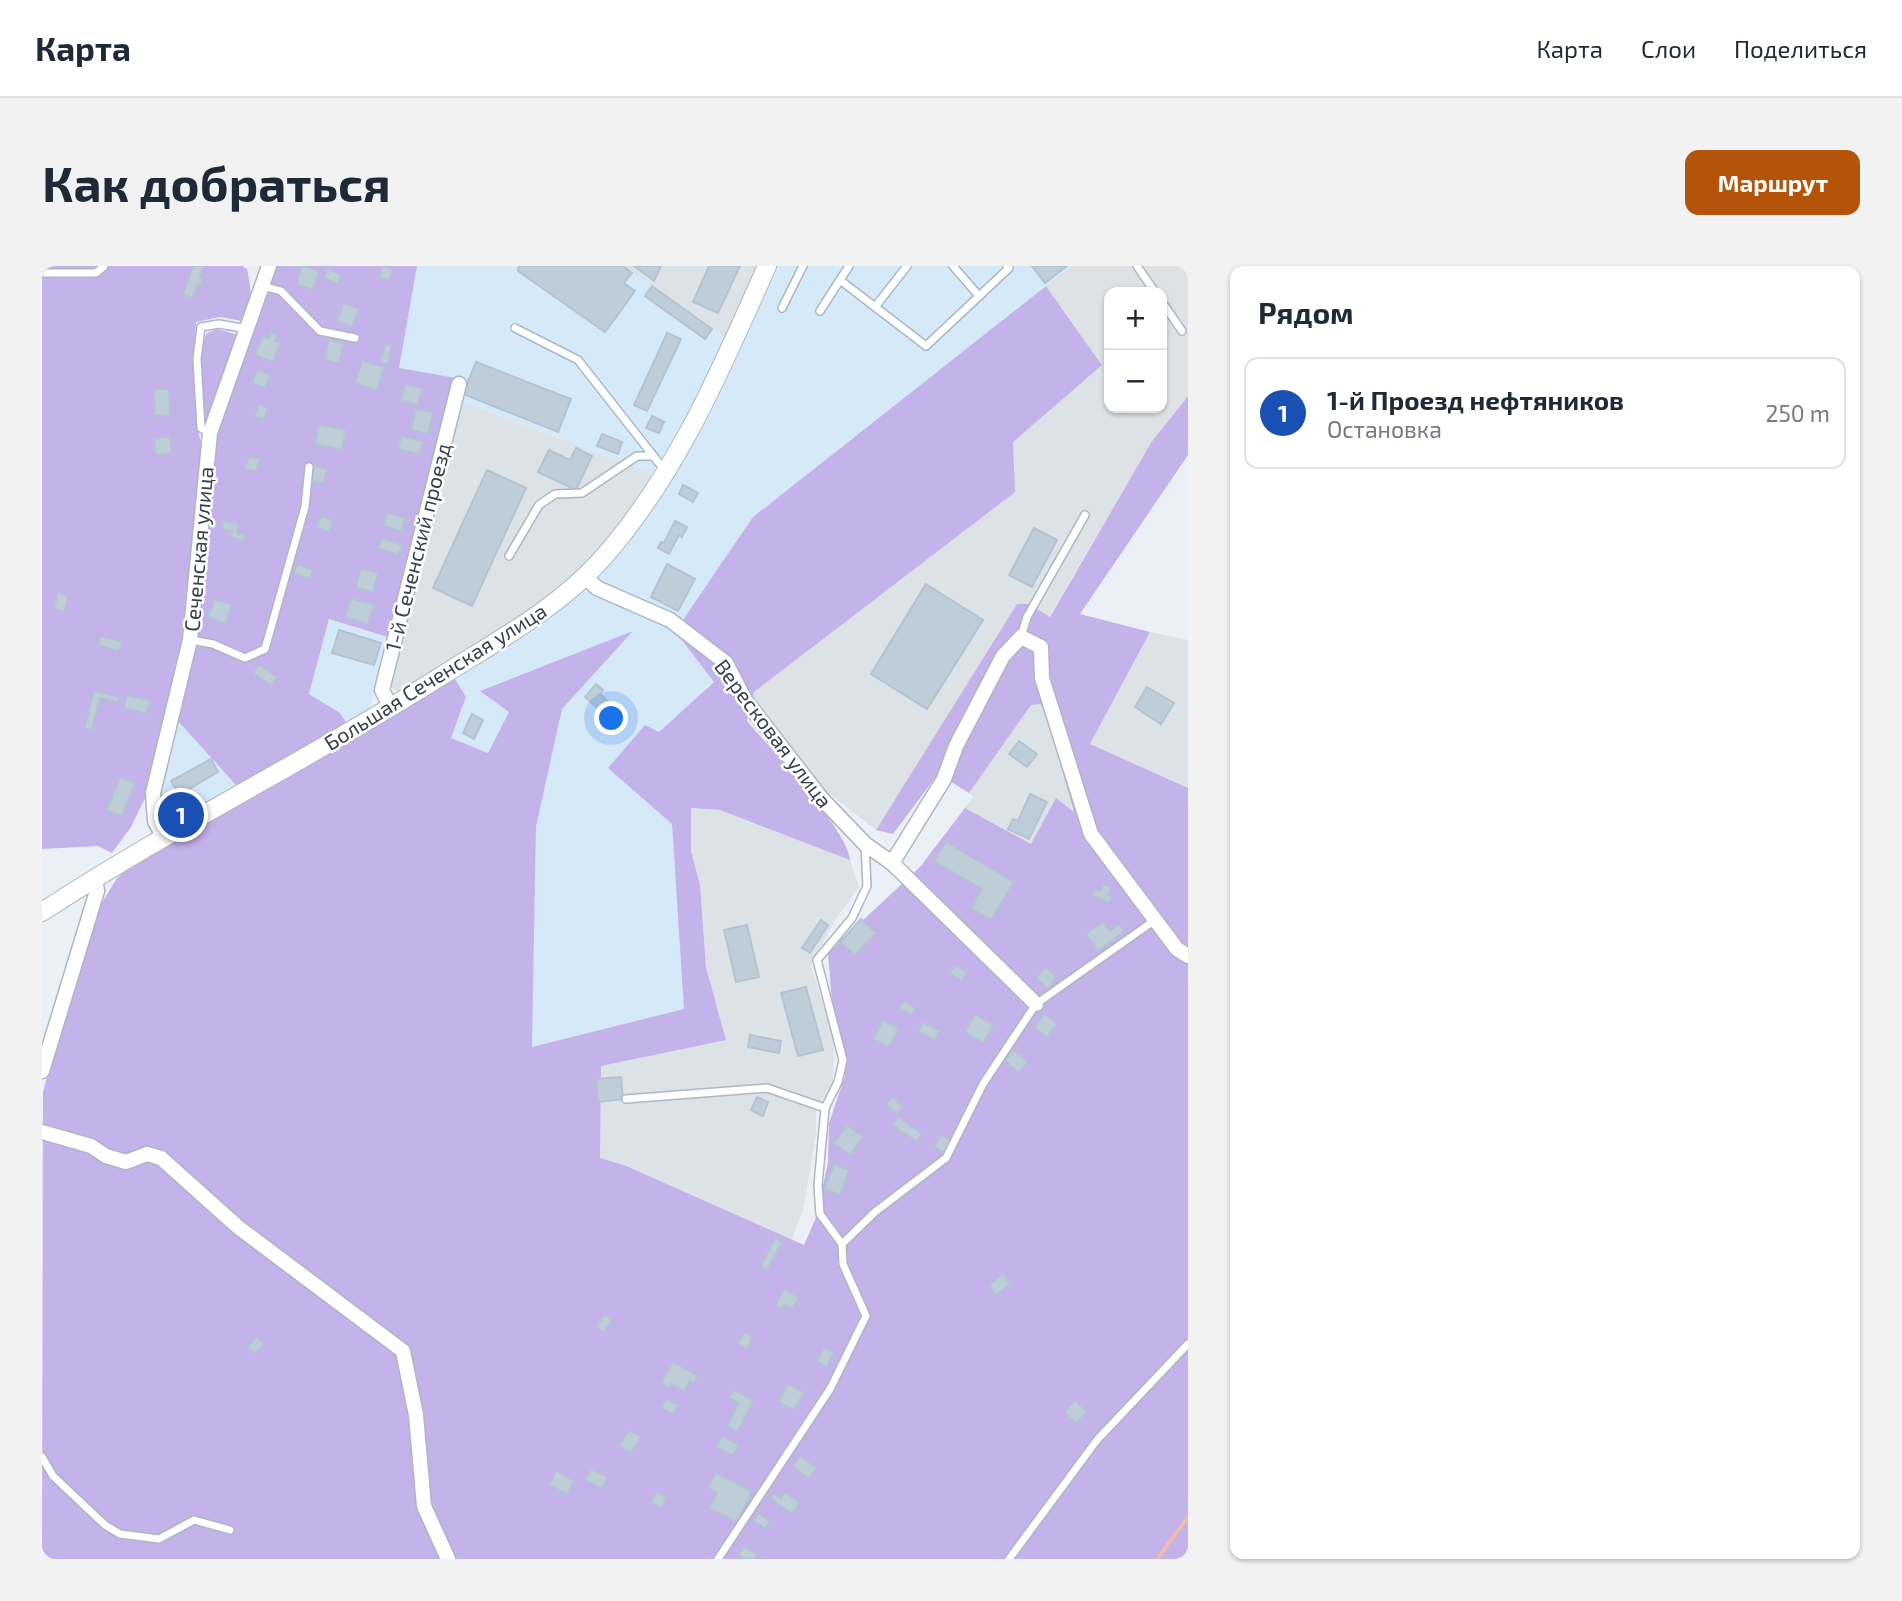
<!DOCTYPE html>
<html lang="ru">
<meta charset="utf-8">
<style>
:root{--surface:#fff;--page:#f2f2f3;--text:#1f2937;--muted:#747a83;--line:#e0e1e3;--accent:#b45309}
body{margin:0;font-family:"Exo 2",sans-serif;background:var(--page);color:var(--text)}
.controls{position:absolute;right:21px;top:21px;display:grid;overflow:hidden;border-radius:14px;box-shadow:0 2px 5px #0004}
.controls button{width:63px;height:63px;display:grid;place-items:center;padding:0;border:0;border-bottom:2px solid var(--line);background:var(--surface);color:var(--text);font:35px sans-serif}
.you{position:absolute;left:570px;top:453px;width:24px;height:24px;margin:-18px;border:5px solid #fff;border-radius:50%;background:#1a73e8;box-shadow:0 0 0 10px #1a73e833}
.badge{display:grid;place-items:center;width:46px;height:46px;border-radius:50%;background:var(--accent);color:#fff;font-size:23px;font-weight:700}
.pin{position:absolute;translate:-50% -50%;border:4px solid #fff;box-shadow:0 2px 7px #0006}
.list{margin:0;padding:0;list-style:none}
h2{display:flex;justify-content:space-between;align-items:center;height:91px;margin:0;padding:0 28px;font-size:30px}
h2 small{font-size:23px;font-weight:400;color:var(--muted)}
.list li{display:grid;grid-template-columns:46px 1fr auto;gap:21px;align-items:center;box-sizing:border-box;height:112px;margin:0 14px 14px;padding:0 14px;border:2px solid var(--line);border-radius:14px}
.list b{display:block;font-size:26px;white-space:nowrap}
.list p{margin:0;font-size:23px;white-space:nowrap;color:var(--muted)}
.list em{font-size:23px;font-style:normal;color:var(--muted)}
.map{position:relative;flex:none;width:1146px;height:1293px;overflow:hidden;border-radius:14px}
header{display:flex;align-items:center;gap:42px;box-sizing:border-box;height:98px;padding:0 35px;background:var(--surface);border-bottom:2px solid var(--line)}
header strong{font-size:33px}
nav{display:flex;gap:38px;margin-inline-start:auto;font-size:24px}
.intro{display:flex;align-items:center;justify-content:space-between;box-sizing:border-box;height:168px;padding:0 42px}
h1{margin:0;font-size:49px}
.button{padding:18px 32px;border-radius:14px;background:var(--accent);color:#fff;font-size:24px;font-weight:700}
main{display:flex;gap:42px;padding:0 42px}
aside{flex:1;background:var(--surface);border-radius:14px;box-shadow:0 2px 5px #0004}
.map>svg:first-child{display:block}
.commercial{fill:#d6e9f8}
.industrial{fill:#dce2e6}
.green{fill:#c4b2eb}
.parking{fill:#dfe2e4}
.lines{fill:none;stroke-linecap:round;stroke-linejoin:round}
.stream{stroke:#f4baa6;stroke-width:3.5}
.building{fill:#bfcdd8;stroke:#b2c4d3;stroke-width:2}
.service-casing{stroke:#acb7c2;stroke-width:10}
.minor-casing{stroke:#acb7c2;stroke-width:17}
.tertiary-casing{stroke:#acb7c2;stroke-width:20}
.service{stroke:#fff;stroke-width:7}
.minor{stroke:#fff;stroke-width:14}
.tertiary{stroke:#fff;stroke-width:18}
.labels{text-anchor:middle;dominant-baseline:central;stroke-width:5;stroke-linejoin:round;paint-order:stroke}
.street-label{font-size:21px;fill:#38424b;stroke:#fff}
</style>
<header>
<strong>Карта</strong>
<nav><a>Карта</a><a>Слои</a><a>Поделиться</a></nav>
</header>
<div class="intro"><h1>Как добраться</h1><a class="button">Маршрут</a></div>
<main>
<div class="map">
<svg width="1146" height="1293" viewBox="0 0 1146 1293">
<rect width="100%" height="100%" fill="#ebf0f6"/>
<!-- commercial -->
<g class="commercial">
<polygon points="375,0 582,0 685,72 614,209 416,134 356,103"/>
<polygon points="733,0 1029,0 711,251 636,369 672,415 617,467 567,502 630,558 643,743 490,781 494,561 520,443 589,367 439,424 467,446 446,487 409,472 424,432 413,413 473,375 538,326 567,299 608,247 636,200"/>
<polygon points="287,353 345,372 330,436 327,443 305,458 267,429"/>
<polygon points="135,454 194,519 135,554 127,551 116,526"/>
</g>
<!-- industrial -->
<g class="industrial">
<polygon points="582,0 717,0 685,72"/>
<polygon points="1060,99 1067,109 1067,142 1089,142 1110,175 1007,351 987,338 975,339 834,564 775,518 710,435 712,426 889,289 971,176"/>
<polygon points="416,134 614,209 596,238 534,309 461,363 361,425 352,424 347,418"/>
<polygon points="1108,366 1146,374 1146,522 1048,478"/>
<polygon points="998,438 1004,446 1033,547 1014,533 990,579 923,542 931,531 927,527 989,439"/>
<polygon points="648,542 678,544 808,594 817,621 792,656 769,700 792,772 791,815 774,845 774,869 761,945 749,975 582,899 558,892 559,800 684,773 664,701 658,619 649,585"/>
</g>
<!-- green -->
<g class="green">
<path d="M0 0H200L205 3C209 23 212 37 200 55L178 51 154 56C152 96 149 141 160 181L143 372 106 526 89 561 70 587 56 580 0 583Z"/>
<polygon points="234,0 375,0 357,102 414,112 345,371 287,353 267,428 298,447 305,458 194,519 135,454 172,168"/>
<path d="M1004 20 1060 99 971 176 973 226 712 426 705 455C728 482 806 564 808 594L678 544 649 542V585L658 619 664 701 684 774 559 800 558 892 582 899 762 979 773 954 786 897 787 857 803 810 790 736 786 687 878 601 923 542 989 578 1014 532 1032 546 1004 446 998 438 989 439 927 527 896 508 851 568 834 564 975 338H987L1008 351 1110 175 1146 130V189L1038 348 1108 366 1048 478 1146 522V1293H0L1 826 35 701 55 645 75 612 96 595 413 413 424 431 409 472 446 487 467 446 438 425 591 365 520 443 494 561 490 781 642 743 630 558 566 502 603 459 617 466 672 416 636 369 643 351 711 251Z"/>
<path d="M175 63 197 69 165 159 163 157C161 130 152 92 165 67Z"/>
</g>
<!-- parking -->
<polygon class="parking" points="1029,0 1146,0 1146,130 1110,175 1089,142 1120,142 1120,26 1067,26 1067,109 1004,20"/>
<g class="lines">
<!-- stream -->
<polyline class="stream" points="1115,1293 1146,1251"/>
</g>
<!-- building -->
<g class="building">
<polygon points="151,0 162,0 158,12 161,13 159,20 155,19 151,32 141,29"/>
<polygon points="260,0 277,5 271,24 254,18"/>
<polygon points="341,0 351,4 347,14 337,11"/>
<polygon points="477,0 581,0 590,7 582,17 593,25 563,66 476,5"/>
<polygon points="592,0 619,0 612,15"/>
<polygon points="667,0 698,0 676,47 651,36"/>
<polygon points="990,0 1025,0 1003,17"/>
<polygon points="285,3 299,9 296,18 282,12"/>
<polygon points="610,20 670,63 663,73 603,30"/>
<polygon points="302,37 317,43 310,61 295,55"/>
<polygon points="229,67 235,69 233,75 239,77 231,96 213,89 221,70 227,72"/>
<polygon points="625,67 639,73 605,145 592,139"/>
<polygon points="287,74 302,78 297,97 282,94"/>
<polygon points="343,79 350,80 346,98 339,96"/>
<polygon points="320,95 342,101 335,124 313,117"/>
<polygon points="434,96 529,133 516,166 421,128"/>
<polygon points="215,104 228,109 223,122 210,117"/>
<polygon points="363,118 380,122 376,139 359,134"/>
<polygon points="112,123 127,123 128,149 113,150"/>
<polygon points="217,139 226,142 222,154 212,150"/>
<polygon points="374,143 391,146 386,168 369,164"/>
<polygon points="610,150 622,156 617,167 604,162"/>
<polygon points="277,159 304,164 300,184 273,178"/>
<polygon points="560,168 580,176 576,188 555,180"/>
<polygon points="359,170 381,175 378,188 356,183"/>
<polygon points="128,171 130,187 114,189 112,173"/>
<polygon points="534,182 550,190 534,224 496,206 507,184 528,194"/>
<polygon points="207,190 218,193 214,206 203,203"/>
<polygon points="271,200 285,203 282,217 268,214"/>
<polygon points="445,204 484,222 430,340 391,322"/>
<polygon points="641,219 656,227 651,236 637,228"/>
<polygon points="345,247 363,252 360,265 341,260"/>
<polygon points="279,250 291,254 287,266 275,261"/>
<polygon points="183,252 182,255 197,259 195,267 203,269 202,275 189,271 190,265 180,263"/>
<polygon points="633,255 645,261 640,271 637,269 627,288 616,282 619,276 622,277"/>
<polygon points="992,262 1015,274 990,321 967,309"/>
<polygon points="340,272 360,279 356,289 336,282"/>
<polygon points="255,298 271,304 268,313 252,307"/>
<polygon points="625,298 653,313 636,345 609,331"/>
<polygon points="319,302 336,307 331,326 314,321"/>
<polygon points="884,318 941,354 885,443 829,408"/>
<polygon points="16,327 26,330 22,346 12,343"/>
<polygon points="309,332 332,339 326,358 303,351"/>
<polygon points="173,333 190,339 183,358 166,351"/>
<polygon points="297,364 339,377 332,399 290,387"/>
<polygon points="59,370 80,376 77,385 56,379"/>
<polygon points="217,398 235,411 229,420 211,407"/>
<polygon points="554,418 561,424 558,428 568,437 560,446 543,431"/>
<polygon points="1105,421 1132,437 1119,458 1093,441"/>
<polygon points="52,425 77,431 76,436 58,432 50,464 43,462"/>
<polygon points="85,429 108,435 104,448 82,442"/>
<polygon points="430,448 441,454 432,473 421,467"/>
<polygon points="977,475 995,488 985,501 967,488"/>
<polygon points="169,493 176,506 137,529 129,515"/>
<polygon points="78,511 93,517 80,550 65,544"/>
<polygon points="988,528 1005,536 987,573 966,563 971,553 976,555"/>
<polygon points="904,576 972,616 949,654 929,642 940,623 892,595"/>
<polygon points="1062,618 1069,621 1066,628 1070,631 1067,637 1050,629 1053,623 1058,625"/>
<polygon points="819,653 834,667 813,689 798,676"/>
<polygon points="779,654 786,659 768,687 760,682"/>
<polygon points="1061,656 1068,665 1077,658 1083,665 1056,685 1044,668"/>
<polygon points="705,659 717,711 694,716 682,664"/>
<polygon points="913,699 925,707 920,715 908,707"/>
<polygon points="1003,701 1014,710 1007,723 994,712"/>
<polygon points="764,721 781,784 756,790 739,727"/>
<polygon points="861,735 874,742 870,749 857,742"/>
<polygon points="933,748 952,759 941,777 923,766"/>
<polygon points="1003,748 1015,758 1005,771 992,761"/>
<polygon points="841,754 857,763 847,781 831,773"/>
<polygon points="881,756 898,765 893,774 876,766"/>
<polygon points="708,769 739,775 737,787 706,781"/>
<polygon points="971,784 986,796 977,807 963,795"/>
<polygon points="579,811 581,833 556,836 554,813"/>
<polygon points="715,831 726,836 721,850 709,844"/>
<polygon points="851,831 861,841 855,848 844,838"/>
<polygon points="856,851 880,868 875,876 851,859"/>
<polygon points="805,859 821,871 808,889 792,877"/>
<polygon points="900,869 909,875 901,887 892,880"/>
<polygon points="792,898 807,904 798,929 783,923"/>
<polygon points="733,972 740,976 725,1004 719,1000"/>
<polygon points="961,1008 968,1018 954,1029 947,1019"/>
<polygon points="742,1023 757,1031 751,1043 742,1039 740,1043 733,1039"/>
<polygon points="563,1049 570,1054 562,1066 554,1061"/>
<polygon points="702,1066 711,1071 705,1083 696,1078"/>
<polygon points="215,1071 222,1078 213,1088 205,1081"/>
<polygon points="782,1081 792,1086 785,1101 775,1096"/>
<polygon points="631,1096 656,1110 652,1118 648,1115 642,1125 629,1118 627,1122 619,1117"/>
<polygon points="746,1118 762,1126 752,1144 737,1136"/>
<polygon points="692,1124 712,1134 695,1166 685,1160 697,1137 687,1132"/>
<polygon points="624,1133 636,1139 631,1148 619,1142"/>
<polygon points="1033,1134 1045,1146 1034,1157 1022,1146"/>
<polygon points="587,1164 599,1171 589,1187 577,1180"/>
<polygon points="680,1170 697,1179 691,1190 674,1181"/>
<polygon points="758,1190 775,1202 767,1213 751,1200"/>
<polygon points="549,1203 566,1211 560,1223 543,1214"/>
<polygon points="514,1205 532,1215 525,1228 507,1219"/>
<polygon points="674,1207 710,1225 695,1256 667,1242 675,1226 666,1222"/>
<polygon points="614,1226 625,1231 620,1242 609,1237"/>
<polygon points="743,1226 758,1237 750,1248 729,1233 732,1228 739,1233"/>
<polygon points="717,1247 728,1256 723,1263 711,1254"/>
<polygon points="703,1280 715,1289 712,1293 703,1293 696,1288"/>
</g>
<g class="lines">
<!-- service casing -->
<g class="service-casing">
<g id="service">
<polyline points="911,0 937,30"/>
<polyline points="1095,0 1113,26"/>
<polyline points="0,7 54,7 62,0"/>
<polyline points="798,14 884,80 967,2 965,0"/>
<polyline points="221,20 239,25 278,65 313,72"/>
<polyline points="1120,36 1140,65"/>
<polyline points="833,41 865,0"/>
<polyline points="740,42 761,0"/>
<polyline points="778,45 807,0"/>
<polyline points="473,62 536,94 624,206"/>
<polyline points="168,167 159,162 155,93 159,61 177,58 205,63"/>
<polyline points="467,290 497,239 513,228 540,227 595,190 611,190"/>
<polyline points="979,371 985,351 1043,249"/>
<polyline points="149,374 171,378 203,392 223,383 263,241 267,201"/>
<polyline points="584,833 725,822 783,842"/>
<polyline points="800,978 833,946 904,892 941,818 994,738 1113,654"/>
<polyline points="0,1191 11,1210 63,1259 78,1268 117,1273 152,1254 188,1264"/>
<polyline points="676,1293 788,1123 824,1050 801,998 800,978 778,948 776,919 783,842 796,816 801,794 775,694 810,652 825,620 823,579"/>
<polyline points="967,1293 1055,1174 1146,1078"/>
</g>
</g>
<!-- minor casing -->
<g class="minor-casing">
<g id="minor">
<polyline points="543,311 555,322 628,354 684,397 703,434 779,532 823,578 850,597 994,738"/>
<polyline points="349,442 340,424 417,118"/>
<polyline points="122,572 113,555 111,527 148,374 168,167 227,0"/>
<polyline points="850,597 902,513 914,480 961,390 979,371 999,381 1000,412 1049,568 1135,683 1146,690"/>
<polyline points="0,805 55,625 53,611"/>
<polyline points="0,866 49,880 64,890 84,896 105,888 119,892 196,961 361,1085 374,1149 382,1240 406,1293"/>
</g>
</g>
<!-- tertiary casing -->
<g class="tertiary-casing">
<path id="tertiary" d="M0 646C130 561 270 492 401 409 455 375 516 342 559 294 635 209 679 103 725 0"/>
</g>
<!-- service -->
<use href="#service" class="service"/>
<!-- minor -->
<use href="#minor" class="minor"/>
<!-- tertiary -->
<use href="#tertiary" class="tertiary"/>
</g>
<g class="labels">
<!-- street labels -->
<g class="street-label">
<text transform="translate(375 281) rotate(-76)">1-й Сеченский проезд</text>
<text transform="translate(156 283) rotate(-85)">Сеченская улица</text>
<text transform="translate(393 410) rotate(-32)">Большая Сеченская улица</text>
<text transform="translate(732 467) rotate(53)">Вересковая улица</text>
</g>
</g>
</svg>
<div class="controls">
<button>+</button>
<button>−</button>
</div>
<div class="you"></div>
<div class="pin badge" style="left:139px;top:549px;background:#1a4fb4">1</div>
</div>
<aside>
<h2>Рядом<small></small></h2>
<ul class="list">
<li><span class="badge" style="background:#1a4fb4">1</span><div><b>1-й Проезд нефтяников</b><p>Остановка</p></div><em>250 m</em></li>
</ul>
</aside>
</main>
